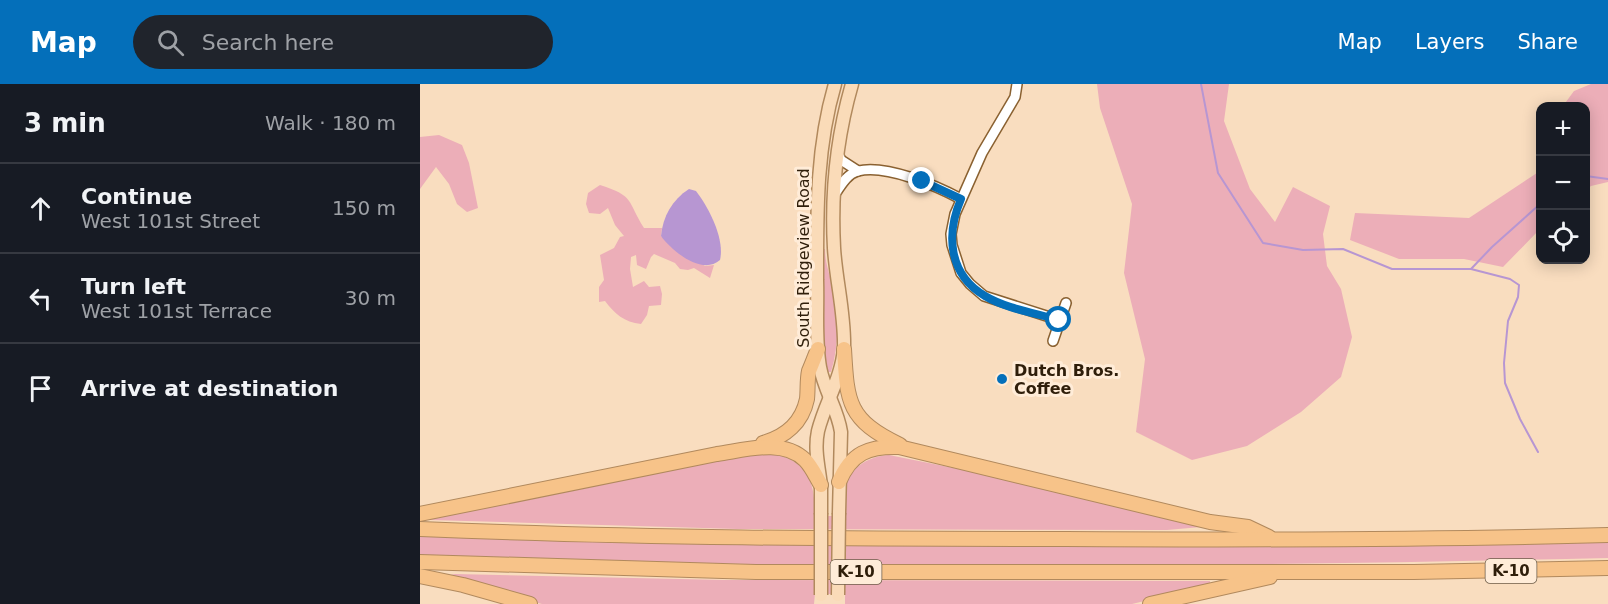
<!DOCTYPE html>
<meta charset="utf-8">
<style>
:root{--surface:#171b24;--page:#20242c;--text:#f1f3f6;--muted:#9ea1a6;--line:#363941;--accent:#046fba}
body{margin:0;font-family:"DejaVu Sans",sans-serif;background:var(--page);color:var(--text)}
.controls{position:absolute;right:18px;top:18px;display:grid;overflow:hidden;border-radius:12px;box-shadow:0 3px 15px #0003}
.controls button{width:54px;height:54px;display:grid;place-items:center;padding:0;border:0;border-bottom:2px solid var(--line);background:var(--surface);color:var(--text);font:30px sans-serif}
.stop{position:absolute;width:18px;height:18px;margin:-14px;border:4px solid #046fba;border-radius:50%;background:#fff}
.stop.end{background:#046fba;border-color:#fff;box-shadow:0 2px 6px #0008}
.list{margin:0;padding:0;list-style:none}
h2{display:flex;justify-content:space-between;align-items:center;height:78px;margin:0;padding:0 24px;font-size:26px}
h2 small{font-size:20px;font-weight:400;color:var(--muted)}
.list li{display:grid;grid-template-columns:39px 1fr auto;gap:18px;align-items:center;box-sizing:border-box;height:90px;padding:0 24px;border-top:2px solid var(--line)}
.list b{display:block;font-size:22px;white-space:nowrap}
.list p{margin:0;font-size:20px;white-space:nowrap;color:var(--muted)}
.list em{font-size:20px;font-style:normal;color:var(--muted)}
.icon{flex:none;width:33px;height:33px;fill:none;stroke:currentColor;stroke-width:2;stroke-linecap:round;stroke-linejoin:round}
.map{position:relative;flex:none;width:1188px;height:520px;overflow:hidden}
header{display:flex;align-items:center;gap:36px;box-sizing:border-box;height:84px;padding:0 30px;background:var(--accent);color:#fff}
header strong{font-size:28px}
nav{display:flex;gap:33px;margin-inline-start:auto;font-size:21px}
.search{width:420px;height:54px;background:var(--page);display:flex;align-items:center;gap:15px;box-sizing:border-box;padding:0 21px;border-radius:33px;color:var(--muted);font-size:22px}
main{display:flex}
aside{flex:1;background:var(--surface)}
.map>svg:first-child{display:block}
.green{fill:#ecaeb8}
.water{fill:#b796d2}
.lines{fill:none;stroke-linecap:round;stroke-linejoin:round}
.stream{stroke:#b796d2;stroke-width:2}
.minor-casing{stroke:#8a6131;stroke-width:12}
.major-casing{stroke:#b1895d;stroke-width:15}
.highway-casing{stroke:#b1895d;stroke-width:16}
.minor{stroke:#fff;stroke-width:9}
.major{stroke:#fadbb8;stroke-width:12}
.highway{stroke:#f7c389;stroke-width:14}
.major-bridge-casing{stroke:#b1895d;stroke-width:15;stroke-linecap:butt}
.major-bridge{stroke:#fadbb8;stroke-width:12}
.route{stroke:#046fba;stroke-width:8}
.poi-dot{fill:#046fba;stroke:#ffecd8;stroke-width:2}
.labels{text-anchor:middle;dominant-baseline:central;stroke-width:6;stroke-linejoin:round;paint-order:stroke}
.shield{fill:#ffecd8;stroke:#6d5c48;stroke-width:1.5}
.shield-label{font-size:15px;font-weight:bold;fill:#2f1e0a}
.street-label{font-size:16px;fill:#2f1e0a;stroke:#ffecd8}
.poi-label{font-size:16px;font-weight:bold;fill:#2f1e0a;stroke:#ffecd8;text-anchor:start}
</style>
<header>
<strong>Map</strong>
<div class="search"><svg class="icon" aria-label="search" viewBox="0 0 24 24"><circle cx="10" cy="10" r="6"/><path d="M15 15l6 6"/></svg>Search here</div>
<nav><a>Map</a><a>Layers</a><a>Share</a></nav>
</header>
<main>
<aside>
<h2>3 min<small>Walk · 180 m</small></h2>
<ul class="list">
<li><svg class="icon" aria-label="ahead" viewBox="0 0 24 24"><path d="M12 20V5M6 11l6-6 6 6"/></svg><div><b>Continue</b><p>West 101st Street</p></div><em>150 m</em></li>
<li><svg class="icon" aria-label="left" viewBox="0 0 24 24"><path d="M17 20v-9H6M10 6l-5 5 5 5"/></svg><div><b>Turn left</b><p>West 101st Terrace</p></div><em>30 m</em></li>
<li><svg class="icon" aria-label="arrive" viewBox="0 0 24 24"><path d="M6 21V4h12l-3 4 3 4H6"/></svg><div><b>Arrive at destination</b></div></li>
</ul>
</aside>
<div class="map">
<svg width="1188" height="520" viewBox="0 0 1188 520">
<rect width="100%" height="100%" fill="#f9ddbf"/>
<!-- green -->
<g class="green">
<polygon points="677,0 809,0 804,37 830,105 855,138 873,103 910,122 903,150 907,182 921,205 932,253 921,293 881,328 827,362 772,376 716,348 725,275 704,189 712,120 680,24"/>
<polygon points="1171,0 1188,0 1188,98 1171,102 1166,106 1166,22 1143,22 1154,7"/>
<polygon points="19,51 42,61 49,79 58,124 47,128 37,120 29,100 16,83 0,105 0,53"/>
<polygon points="1120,87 1120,145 1083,183 1044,175 979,175 930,156 935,129 1049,134"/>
<path d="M180 101C215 112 207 117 224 144H242L241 152 285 182 294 181 290 194 274 184 268 186 260 185 255 179 234 170 231 173 226 185 217 181 216 171 211 173 210 185 213 203 224 197 229 203 240 202 242 210 241 221 229 222 227 231 221 240C204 238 195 230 185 217L179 218V203L184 196 180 171 194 164 200 153 204 152 195 141 188 124 180 130 169 129 166 120 168 109Z"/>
<path d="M402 165H405C405 180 410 190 413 205 419 232 419 262 411 288H408L404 266Z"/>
<path d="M353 370C389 377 395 399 395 432H426C426 425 423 416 424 408 427 385 448 372 469 371L628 403 780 440 781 443 747 446 317 445 10 436V431L308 373Z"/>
<path d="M0 452 220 459 473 462H1031L1188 458V474C792 483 396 487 0 471Z"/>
<polygon points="35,490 305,496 790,497 790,501 712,520 425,520 425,511 395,509 394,520 122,520 30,494 30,491"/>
</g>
<!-- water -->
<path class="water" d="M269 105 276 107C289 124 305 155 300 176 282 192 252 167 241 152 243 132 252 116 269 105Z"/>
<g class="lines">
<!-- stream -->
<g class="stream">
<polyline points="781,0 798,89 843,159 883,166 923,165 972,185 1051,185 1090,195 1099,201 1098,213 1088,237 1084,279 1085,299 1100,335 1118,368"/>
<polyline points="1166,92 1188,95"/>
<polyline points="1051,185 1072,163 1120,120"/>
</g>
<!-- minor casing -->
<g class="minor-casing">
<g id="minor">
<polyline points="597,0 595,13 562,69 535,130 531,150 532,161 541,189 550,200 564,212 639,236"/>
<polyline points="418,70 421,76 438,87"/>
<path d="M415 110C421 101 427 90 438 87 466 80 517 102 541 115"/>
<polyline points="633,257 646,219"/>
</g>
</g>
<!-- major casing -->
<g class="major-casing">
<g id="major">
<path d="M415 0C396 64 397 130 397 196 398 225 395 255 400 283 404 306 418 326 421 348L419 429"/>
<path d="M401 429C401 420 401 411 401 402 399 383 394 366 398 347 405 319 422 293 424 264 425 230 416 197 414 164 411 109 417 52 432 0"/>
</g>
</g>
<!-- highway casing -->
<g class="highway-casing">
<g id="highway">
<path d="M424 265C427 319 428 336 480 361"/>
<path d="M343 359C365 353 382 339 387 315 388 306 387 296 389 287 392 280 395 272 398 265"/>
<path d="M419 398C431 369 449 362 479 363L790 438 828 443 849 453"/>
<path d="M0 430 297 370C325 366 363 354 385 376 392 383 396 393 401 401"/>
<path d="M0 445C215 454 430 455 645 455 826 456 1007 456 1188 451"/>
<polyline points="0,478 336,488 994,488 1188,484"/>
<polyline points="0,492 43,501 110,520"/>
<polyline points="730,520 850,493"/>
</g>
</g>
<!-- minor -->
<use href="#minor" class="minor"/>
<!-- major -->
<use href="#major" class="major"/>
<!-- highway -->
<use href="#highway" class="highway"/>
<!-- major-bridge casing -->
<g class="major-bridge-casing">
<g id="major-bridge">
<polyline points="401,429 401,511"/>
<polyline points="418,511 419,429"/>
</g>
</g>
<!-- major-bridge -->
<use href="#major-bridge" class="major-bridge"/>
</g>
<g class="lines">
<!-- route -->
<path class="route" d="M502 97 541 115C526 150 528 190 565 212 587 225 615 229 639 236"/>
</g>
<!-- markers -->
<circle class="poi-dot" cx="582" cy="295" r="6"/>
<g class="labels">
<!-- shield labels -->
<g class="shield">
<rect x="1065.5" y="475" width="51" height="24" rx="4.5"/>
<rect x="410.5" y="476" width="51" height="24" rx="4.5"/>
</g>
<g class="shield-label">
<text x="1091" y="487">K-10</text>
<text x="436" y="488">K-10</text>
</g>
<!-- street labels -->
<g class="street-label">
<text transform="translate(383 174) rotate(-90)">South Ridgeview Road</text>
</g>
<!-- poi labels -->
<g class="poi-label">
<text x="594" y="286">Dutch Bros.<tspan x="594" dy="18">Coffee</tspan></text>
</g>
</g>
</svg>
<div class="controls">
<button>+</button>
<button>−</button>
<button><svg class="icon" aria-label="locate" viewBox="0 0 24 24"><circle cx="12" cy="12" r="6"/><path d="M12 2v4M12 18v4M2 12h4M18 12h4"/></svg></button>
</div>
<div class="stop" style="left:639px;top:236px"></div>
<div class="stop end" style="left:502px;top:97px"></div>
</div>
</main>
